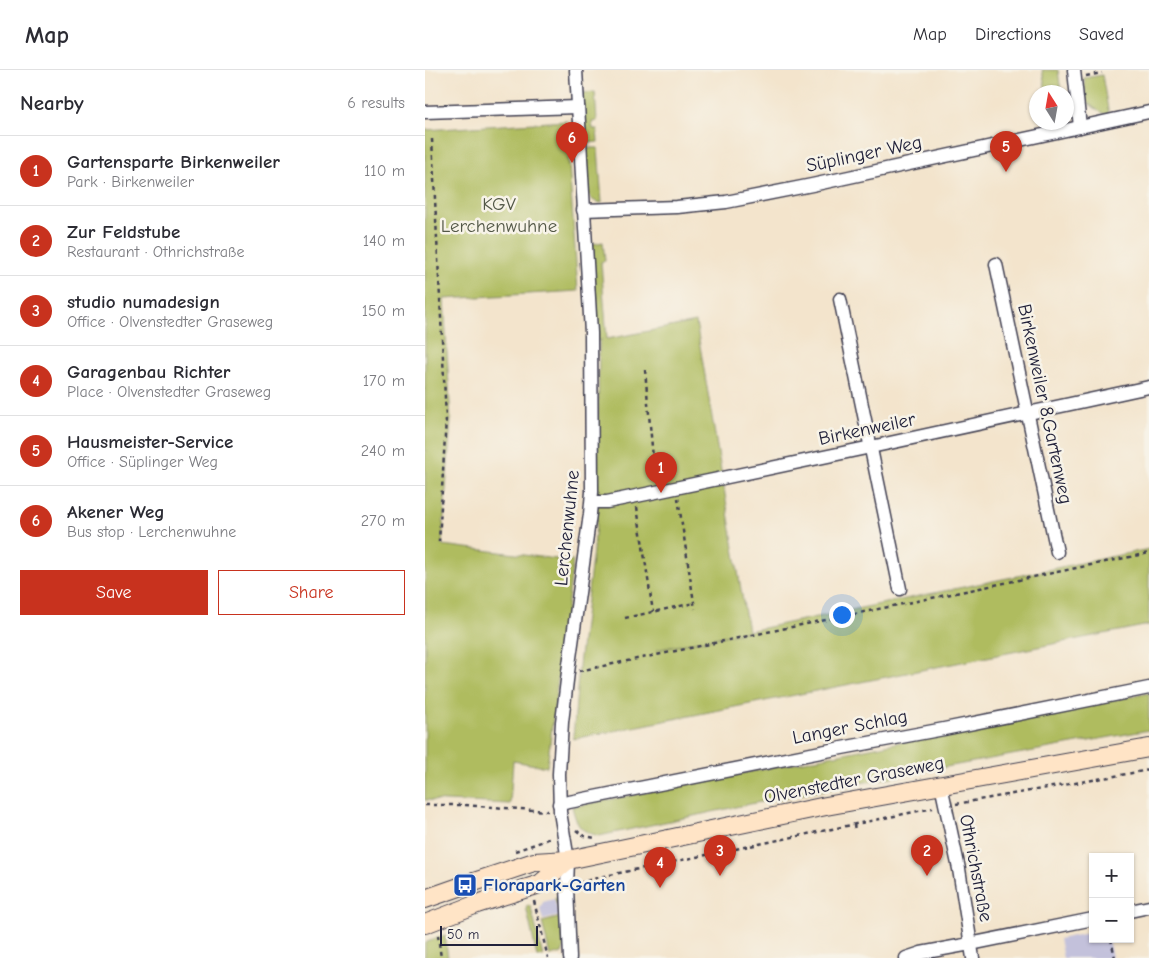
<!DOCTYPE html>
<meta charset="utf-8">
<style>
:root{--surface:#fff;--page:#f7f7f7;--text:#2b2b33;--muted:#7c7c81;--line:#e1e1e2;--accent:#c8321e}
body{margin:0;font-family:"Comic Neue",sans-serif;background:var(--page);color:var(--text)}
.controls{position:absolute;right:15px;bottom:15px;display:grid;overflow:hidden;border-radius:0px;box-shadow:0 1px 4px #0004}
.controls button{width:45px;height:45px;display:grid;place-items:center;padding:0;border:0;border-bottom:1px solid var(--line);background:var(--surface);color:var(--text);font:25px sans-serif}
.compass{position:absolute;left:604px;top:15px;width:45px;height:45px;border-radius:50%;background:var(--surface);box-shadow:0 1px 4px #0004;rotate:349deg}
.scale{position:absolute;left:15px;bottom:12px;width:98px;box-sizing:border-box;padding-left:5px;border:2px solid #22223b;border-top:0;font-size:14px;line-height:18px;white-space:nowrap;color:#22223b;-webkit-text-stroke:4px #f7f3e8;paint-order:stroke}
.you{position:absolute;left:416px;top:544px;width:18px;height:18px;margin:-12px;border:4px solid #fff;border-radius:50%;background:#1a73e8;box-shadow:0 0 0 8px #1a73e833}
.badge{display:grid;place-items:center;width:32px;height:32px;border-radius:50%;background:var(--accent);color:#fff;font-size:16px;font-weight:700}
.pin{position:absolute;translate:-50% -41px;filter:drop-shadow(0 1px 2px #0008)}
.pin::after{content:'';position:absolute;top:26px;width:18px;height:15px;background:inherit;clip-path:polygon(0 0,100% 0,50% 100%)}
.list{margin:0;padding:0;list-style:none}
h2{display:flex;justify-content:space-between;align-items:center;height:65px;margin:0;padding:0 20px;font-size:21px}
h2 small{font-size:16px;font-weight:400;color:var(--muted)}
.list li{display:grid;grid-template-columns:32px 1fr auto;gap:15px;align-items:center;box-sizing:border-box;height:70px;padding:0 20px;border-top:1px solid var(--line)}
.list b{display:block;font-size:19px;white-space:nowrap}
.list p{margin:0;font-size:16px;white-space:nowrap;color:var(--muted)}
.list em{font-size:16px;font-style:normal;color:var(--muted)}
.actions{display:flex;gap:10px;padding:15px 20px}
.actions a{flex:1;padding:11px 0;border:1px solid var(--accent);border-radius:0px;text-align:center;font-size:18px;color:var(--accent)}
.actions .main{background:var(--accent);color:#fff}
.map{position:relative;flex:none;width:724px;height:888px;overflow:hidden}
header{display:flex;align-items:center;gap:30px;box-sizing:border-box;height:70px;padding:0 25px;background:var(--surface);border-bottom:1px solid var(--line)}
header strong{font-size:24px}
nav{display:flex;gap:28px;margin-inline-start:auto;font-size:18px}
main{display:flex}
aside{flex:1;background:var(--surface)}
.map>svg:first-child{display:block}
.industrial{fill:#c3c1db}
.green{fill:#afbc5e;stroke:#686f4c}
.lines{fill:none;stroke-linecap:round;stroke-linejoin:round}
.minor-casing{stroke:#413f51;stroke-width:15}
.secondary-casing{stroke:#413f51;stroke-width:20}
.path{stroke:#413f51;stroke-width:2.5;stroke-dasharray:4 4;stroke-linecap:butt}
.minor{stroke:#fff;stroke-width:12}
.secondary{stroke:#ffe4c6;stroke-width:18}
.labels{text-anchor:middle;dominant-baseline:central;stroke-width:5;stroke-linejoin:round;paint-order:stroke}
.street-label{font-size:19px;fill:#22223b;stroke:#f7f3e8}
.park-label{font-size:19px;fill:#535847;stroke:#f7f3e8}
.transit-label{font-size:19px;font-weight:bold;fill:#164399;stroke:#f7f3e8;text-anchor:start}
</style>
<header>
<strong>Map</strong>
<nav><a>Map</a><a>Directions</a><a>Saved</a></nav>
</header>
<main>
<aside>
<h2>Nearby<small>6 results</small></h2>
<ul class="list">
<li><span class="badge">1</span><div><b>Gartensparte Birkenweiler</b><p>Park · Birkenweiler</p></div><em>110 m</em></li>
<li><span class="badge">2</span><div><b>Zur Feldstube</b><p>Restaurant · Othrichstraße</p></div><em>140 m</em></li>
<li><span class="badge">3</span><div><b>studio numadesign</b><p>Office · Olvenstedter Graseweg</p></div><em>150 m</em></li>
<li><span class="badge">4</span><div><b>Garagenbau Richter</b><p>Place · Olvenstedter Graseweg</p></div><em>170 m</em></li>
<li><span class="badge">5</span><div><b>Hausmeister-Service</b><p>Office · Süplinger Weg</p></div><em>240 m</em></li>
<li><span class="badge">6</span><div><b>Akener Weg</b><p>Bus stop · Lerchenwuhne</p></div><em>270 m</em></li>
</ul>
<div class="actions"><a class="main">Save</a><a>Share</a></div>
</aside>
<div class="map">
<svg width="724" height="888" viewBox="0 0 724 888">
<rect width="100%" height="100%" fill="#f7f3e8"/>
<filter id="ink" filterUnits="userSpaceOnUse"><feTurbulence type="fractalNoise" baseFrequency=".02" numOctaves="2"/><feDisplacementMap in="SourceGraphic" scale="10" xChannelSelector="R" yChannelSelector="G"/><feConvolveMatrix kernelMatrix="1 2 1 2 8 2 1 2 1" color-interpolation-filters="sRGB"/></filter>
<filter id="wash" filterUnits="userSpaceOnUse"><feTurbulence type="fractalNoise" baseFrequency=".0096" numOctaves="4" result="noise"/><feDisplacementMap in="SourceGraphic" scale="20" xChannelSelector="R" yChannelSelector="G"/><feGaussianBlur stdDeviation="1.12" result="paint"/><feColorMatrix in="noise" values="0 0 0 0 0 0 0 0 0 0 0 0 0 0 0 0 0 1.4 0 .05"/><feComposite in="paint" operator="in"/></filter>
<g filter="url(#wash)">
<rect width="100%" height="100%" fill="#f3e4cc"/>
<!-- industrial -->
<g class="industrial">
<polygon points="129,829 134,846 118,850 115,839 118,832"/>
<polygon points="668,862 668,869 683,869 687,887 682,888 638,888 634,869"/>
</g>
<!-- green -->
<g class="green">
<polygon points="617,0 633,0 636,22 621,22"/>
<path d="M677 5 684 45C675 43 668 37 661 31L659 8Z"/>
<polygon points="170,22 172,51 167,52 168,59 172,59 173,72 160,73 157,23"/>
<polygon points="141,51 153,221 19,229 26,351 17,475 148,491 122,697 88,691 85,734 0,730 0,60"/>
<path d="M165 78H173L177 133C171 132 167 131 164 125L160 80Z"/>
<polygon points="178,172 180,191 176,192 182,269 271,252 323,561 231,580 724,479 724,555 148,669 154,595 172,448 174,271 177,270 171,271 167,174"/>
<path d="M724 623V660L510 699 320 735 174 766C154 760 153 758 147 737Z"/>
<polygon points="136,825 139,879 137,883 125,886 117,852 136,847 130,828"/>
<polygon points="104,835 106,838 118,886 112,887 101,836"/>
<polygon points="20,865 23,888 0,888 0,873"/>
</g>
</g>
<g filter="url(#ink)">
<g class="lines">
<!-- minor casing -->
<g class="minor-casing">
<g id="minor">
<polyline points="649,0 655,57"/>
<polyline points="0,42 153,37"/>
<polyline points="158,140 252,137 301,132 387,115 724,42"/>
<polyline points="571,194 632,482"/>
<polyline points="415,229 475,519"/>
<polyline points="167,432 182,432 231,422 446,377 724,317"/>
<polyline points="516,715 534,799 548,888"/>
<polyline points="134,734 406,680 519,659 724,618"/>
<polyline points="705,841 724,837"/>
<polyline points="145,888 142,817 143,790 135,742 134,704 137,652 143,602 165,444 167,422 166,263 151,0"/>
<polyline points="481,888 496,883 545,874 668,849"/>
</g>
</g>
<!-- secondary casing -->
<g class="secondary-casing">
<g id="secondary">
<polyline points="0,829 40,815 109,792 143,790 401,736 724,678"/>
<polyline points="0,854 52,834 115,814 143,790"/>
</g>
</g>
<!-- path -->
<g class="path">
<polyline points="661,6 677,3"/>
<polyline points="7,69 21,348 14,472"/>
<polyline points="220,300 230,410"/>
<polyline points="253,428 270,539"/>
<polyline points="212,437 228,542"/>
<polyline points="200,548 269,533"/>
<polyline points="154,601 724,483"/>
<polyline points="531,734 724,700"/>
<polyline points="0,735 39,735 123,741"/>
<polyline points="429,754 430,761"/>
<polyline points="151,760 159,766 170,768"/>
<polyline points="90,781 119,771 127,767"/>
<polyline points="154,813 175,807 508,738"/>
<polyline points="109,831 123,888"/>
<polyline points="13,865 16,888"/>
<polyline points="686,869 690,888"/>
</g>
<!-- minor -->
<use href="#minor" class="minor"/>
<!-- secondary -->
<use href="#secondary" class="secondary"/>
</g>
</g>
<!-- icons -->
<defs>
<g id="bus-square" transform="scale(1.25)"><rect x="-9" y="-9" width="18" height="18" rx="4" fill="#1a4fb4" stroke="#f7f3e8"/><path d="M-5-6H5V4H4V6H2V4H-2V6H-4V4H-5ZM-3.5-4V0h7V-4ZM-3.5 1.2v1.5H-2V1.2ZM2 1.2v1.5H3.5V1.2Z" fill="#fff"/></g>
</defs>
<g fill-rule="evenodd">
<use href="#bus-square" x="40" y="815"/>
</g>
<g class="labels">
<!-- street labels -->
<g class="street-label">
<text transform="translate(439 84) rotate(-12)">Süplinger Weg</text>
<text transform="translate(620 334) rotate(78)">Birkenweiler 8.Gartenweg</text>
<text transform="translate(442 359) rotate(-12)">Birkenweiler</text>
<text transform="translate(142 458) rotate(-84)">Lerchenwuhne</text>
<text transform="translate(425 657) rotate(-11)">Langer Schlag</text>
<text transform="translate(429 710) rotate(-11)">Olvenstedter Graseweg</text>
<text transform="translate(551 798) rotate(79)">Othrichstraße</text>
</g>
<!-- park labels -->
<g class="park-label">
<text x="74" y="134">KGV<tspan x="74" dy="22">Lerchenwuhne</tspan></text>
</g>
<!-- transit labels -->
<g class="transit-label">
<text x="58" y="815">Florapark-Garten</text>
</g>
</g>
</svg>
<div class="controls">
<button>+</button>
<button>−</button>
</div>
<svg class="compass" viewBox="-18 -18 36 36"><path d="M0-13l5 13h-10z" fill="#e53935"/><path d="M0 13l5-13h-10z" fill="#7c7c81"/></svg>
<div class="scale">50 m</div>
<div class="you"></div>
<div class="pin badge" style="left:236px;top:423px">1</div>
<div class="pin badge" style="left:502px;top:806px">2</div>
<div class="pin badge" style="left:295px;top:806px">3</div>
<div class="pin badge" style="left:235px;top:818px">4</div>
<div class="pin badge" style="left:581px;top:102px">5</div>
<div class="pin badge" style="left:147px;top:93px">6</div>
</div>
</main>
